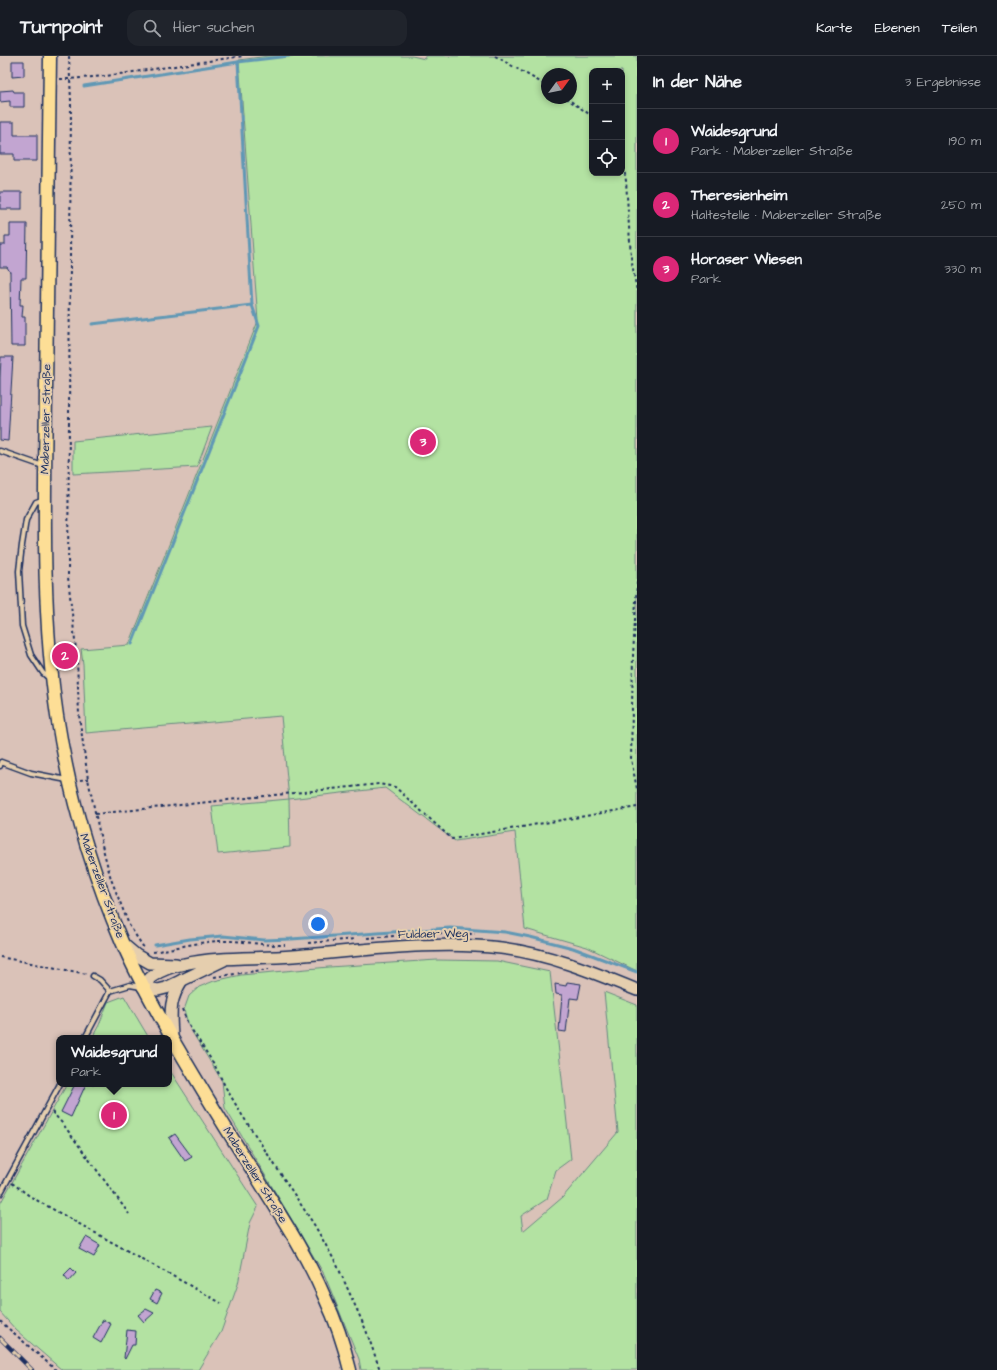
<!DOCTYPE html>
<html lang="de">
<meta charset="utf-8">
<style>
:root{--surface:#171b24;--page:#20242c;--text:#f1f3f6;--muted:#9ea1a6;--line:#363941;--accent:#db2777}
body{margin:0;font-family:"Architects Daughter",sans-serif;background:var(--page);color:var(--text)}
.controls{position:absolute;right:12px;top:12px;display:grid;overflow:hidden;border-radius:8px;box-shadow:0 2px 6px #0003}
.controls button{width:36px;height:36px;display:grid;place-items:center;padding:0;border:0;border-bottom:1px solid var(--line);background:var(--surface);color:var(--text);font:20px sans-serif}
.compass{position:absolute;left:541px;top:12px;width:36px;height:36px;border-radius:50%;background:var(--surface);box-shadow:0 2px 6px #0003;rotate:57deg}
.you{position:absolute;left:318px;top:868px;width:14px;height:14px;margin:-10px;border:3px solid #fff;border-radius:50%;background:#1a73e8;box-shadow:0 0 0 6px #1a73e833}
.badge{display:grid;place-items:center;width:26px;height:26px;border-radius:50%;background:var(--accent);color:#fff;font-size:13px;font-weight:700}
.pin{position:absolute;translate:-50% -50%;border:2px solid #fff;box-shadow:0 1px 4px #0006}
.popup{position:absolute;left:56px;top:979px;width:116px;height:52px;box-sizing:border-box;display:grid;place-content:center;border-radius:8px;background:var(--surface);filter:drop-shadow(0 1px 3px #0005);font-size:13px;white-space:nowrap;color:var(--muted)}
.popup b{font-size:15px;color:var(--text)}
.popup::after{content:'';position:absolute;left:50%;top:100%;margin-left:-8px;border:8px solid transparent;border-top-color:var(--surface)}
.list{margin:0;padding:0;list-style:none}
h2{display:flex;justify-content:space-between;align-items:center;height:52px;margin:0;padding:0 16px;font-size:17px}
h2 small{font-size:13px;font-weight:400;color:var(--muted)}
.list li{display:grid;grid-template-columns:26px 1fr auto;gap:12px;align-items:center;box-sizing:border-box;height:64px;padding:0 16px;border-top:1px solid var(--line)}
.list b{display:block;font-size:15px;white-space:nowrap}
.list p{margin:0;font-size:13px;white-space:nowrap;color:var(--muted)}
.list em{font-size:13px;font-style:normal;color:var(--muted)}
.icon{flex:none;width:22px;height:22px;fill:none;stroke:currentColor;stroke-width:2;stroke-linecap:round;stroke-linejoin:round}
.map{position:relative;flex:none;width:637px;height:1314px;overflow:hidden}
header{display:flex;align-items:center;gap:24px;box-sizing:border-box;height:56px;padding:0 20px;background:var(--surface);border-bottom:1px solid var(--line)}
header strong{font-size:19px}
nav{display:flex;gap:22px;margin-inline-start:auto;font-size:14px}
.search{width:280px;height:36px;background:var(--page);display:flex;align-items:center;gap:10px;box-sizing:border-box;padding:0 14px;border-radius:12px;color:var(--muted);font-size:15px}
main{display:flex}
aside{flex:1;background:var(--surface)}
.map>svg:first-child{display:block}
.green{fill:#b3e2a2;stroke:#678880;fill-rule:evenodd}
.lines{fill:none;stroke-linecap:round;stroke-linejoin:round}
.stream{stroke:#6198b5;stroke-width:3}
.building{fill:#c2a5d1;stroke:#1b2f5e}
.lane-casing{stroke:#1b2f5e;stroke-width:7}
.secondary-casing{stroke:#1b2f5e;stroke-width:14}
.primary-casing{stroke:#1b2f5e;stroke-width:15}
.path{stroke:#1b2f5e;stroke-width:2;stroke-dasharray:3 3;stroke-linecap:butt}
.lane{stroke:#e5ceae;stroke-width:4}
.secondary{stroke:#e5ceae;stroke-width:11}
.primary{stroke:#fdde96;stroke-width:12}
.rail-casing{stroke:#1b2f5e;stroke-width:4.5}
.rail{stroke:#e5ceae;stroke-width:3;stroke-dasharray:9;stroke-linecap:butt}
.labels{text-anchor:middle;dominant-baseline:central;stroke-width:4;stroke-linejoin:round;paint-order:stroke}
.street-label{font-size:12px;fill:#1b2f5e;stroke:#e5ceae}
</style>
<header>
<strong>Turnpoint</strong>
<div class="search"><svg class="icon" aria-label="search" viewBox="0 0 24 24"><circle cx="10" cy="10" r="6"/><path d="M15 15l6 6"/></svg>Hier suchen</div>
<nav><a>Karte</a><a>Ebenen</a><a>Teilen</a></nav>
</header>
<main>
<div class="map">
<svg width="637" height="1314" viewBox="0 0 637 1314">
<rect width="100%" height="100%" fill="#dac2b8"/>
<filter id="ink" filterUnits="userSpaceOnUse"><feTurbulence type="fractalNoise" baseFrequency=".025" numOctaves="2"/><feDisplacementMap in="SourceGraphic" scale="8" xChannelSelector="R" yChannelSelector="G"/><feConvolveMatrix kernelMatrix="1 2 1 2 8 2 1 2 1" color-interpolation-filters="sRGB"/></filter>
<g filter="url(#ink)">
<!-- green -->
<g class="green">
<path d="M268 0H412L425 3V0H637V915L587 891 525 873 515 776 455 785 385 732 289 743 290 791 218 798 212 750 289 743 281 660 86 677 83 608 81 593 129 589 258 265 239 4ZM592 15H622V117H592ZM547 18H571V42H547Z"/>
<polygon points="212,371 197,411 73,418 73,385"/>
<polygon points="437,904 497,905 550,916 571,1103 556,1114 547,1143 521,1160 523,1175 563,1141 618,1076 604,936 637,949 637,1314 361,1314 359,1303 324,1218 225,1052 222,1025 189,971 184,954 189,940 199,931 214,925 241,919 329,911"/>
<polygon points="124,940 149,982 92,982 99,969 108,946"/>
<polygon points="169,1013 258,1151 250,1167 238,1228 221,1276 198,1314 62,1314 16,1274 0,1256 0,1148 67,1028 169,1028"/>
</g>
<g class="lines">
<!-- stream -->
<g class="stream">
<polyline points="84,30 238,6"/>
<polyline points="92,268 252,249"/>
<polyline points="132,588 259,270 252,249 238,6 289,0"/>
<polyline points="155,889 190,883 223,880 264,884 291,883 450,872 505,876 530,881 573,892 637,916"/>
</g>
</g>
<!-- building -->
<g class="building">
<polygon points="12,5 24,5 24,20 12,21"/>
<polygon points="13,34 14,36 24,36 24,51 10,51 10,45 0,46 0,35"/>
<polygon points="0,66 14,66 14,79 37,79 37,105 14,105 14,98 0,98"/>
<rect x="0" y="136" width="22" height="17"/>
<polygon points="10,168 27,168 26,222 21,222 20,249 23,249 22,261 25,261 25,290 11,290 10,216 7,211 0,211 0,189 5,189 5,180 10,180"/>
<polygon points="1,301 13,301 8,385 0,384 0,322"/>
<polygon points="567,926 581,928 578,943 570,942 566,976 559,975 562,939 556,938 555,928 566,930"/>
<polygon points="75,1028 86,1028 71,1061 61,1056"/>
<polygon points="175,1078 192,1101 185,1105 169,1082"/>
<polygon points="86,1181 100,1189 94,1201 79,1193"/>
<polygon points="71,1212 76,1217 69,1225 64,1219"/>
<polygon points="155,1234 162,1237 157,1247 150,1243"/>
<polygon points="146,1253 154,1257 144,1266 138,1259"/>
<polygon points="103,1264 111,1268 101,1287 93,1282"/>
<polygon points="127,1274 136,1275 135,1289 132,1289 125,1303 124,1302"/>
</g>
<g class="lines">
<!-- lane casing -->
<g class="lane-casing">
<g id="lane">
<polyline points="0,395 43,410"/>
<polyline points="42,444 36,446 26,464 22,489 19,515 22,570 31,599 43,617 50,623"/>
<polyline points="0,710 1,706 31,717 67,724"/>
<polyline points="93,920 100,924 110,935"/>
<polyline points="85,982 110,935 130,929 141,931"/>
<polyline points="0,1138 60,1028"/>
</g>
</g>
<!-- secondary casing -->
<g class="secondary-casing">
<g id="secondary">
<polyline points="123,888 136,899 150,907 176,908"/>
<path d="M224 904 166 932 158 934 143 931C146 928 149 922 153 920 161 914 174 910 184 908 219 900 257 903 293 900 362 895 432 884 501 892 549 898 593 916 637 934"/>
<path d="M172 982C171 956 168 947 182 924"/>
</g>
</g>
<!-- primary casing -->
<g class="primary-casing">
<path id="primary" d="M50 0C49 111 47 222 46 334 45 442 41 552 57 660 69 738 91 814 122 886 136 919 153 948 170 979 197 1025 224 1070 253 1115 279 1157 306 1197 325 1242 336 1265 344 1289 350 1314"/>
</g>
<!-- path -->
<g class="path">
<polyline points="69,0 71,45 68,521 77,603 79,659 88,723 102,789 111,823 129,869 144,892"/>
<polyline points="495,0 547,30"/>
<polyline points="60,23 70,23 106,20 243,0"/>
<polyline points="566,42 592,60"/>
<polyline points="622,99 626,125 631,201 637,236"/>
<polyline points="637,526 633,600 631,703 637,733"/>
<polyline points="80,724 88,723"/>
<polyline points="95,758 379,728 395,731 452,783 637,751"/>
<polyline points="367,882 435,877 475,878"/>
<polyline points="308,887 355,883"/>
<path d="M153 896C175 892 198 886 220 885 242 884 263 890 285 889"/>
<polyline points="0,901 87,918"/>
<polyline points="214,921 269,913"/>
<polyline points="182,953 188,968 214,1008 226,1032 242,1059 315,1170 337,1209 366,1274 380,1314"/>
<polyline points="52,1056 63,1068 129,1158"/>
<polyline points="12,1127 31,1141 221,1247"/>
<polyline points="0,1265 56,1314"/>
</g>
<!-- lane -->
<use href="#lane" class="lane"/>
<!-- secondary -->
<use href="#secondary" class="secondary"/>
<!-- primary -->
<use href="#primary" class="primary"/>
<!-- rail casing -->
<g class="rail-casing">
<polyline id="rail" points="0,1282 32,1314"/>
</g>
<!-- rail -->
<use href="#rail" class="rail"/>
</g>
</g>
<g class="labels">
<!-- street labels -->
<g class="street-label">
<text transform="translate(46 363) rotate(-89)">Maberzeller Straße</text>
<text transform="translate(102 830) rotate(70)">Maberzeller Straße</text>
<text transform="translate(433 878) rotate(-1)">Fuldaer Weg</text>
<text transform="translate(255 1119) rotate(58)">Maberzeller Straße</text>
</g>
</g>
</svg>
<div class="controls">
<button>+</button>
<button>−</button>
<button><svg class="icon" aria-label="locate" viewBox="0 0 24 24"><circle cx="12" cy="12" r="6"/><path d="M12 2v4M12 18v4M2 12h4M18 12h4"/></svg></button>
</div>
<svg class="compass" viewBox="-18 -18 36 36"><path d="M0-13l5 13h-10z" fill="#e53935"/><path d="M0 13l5-13h-10z" fill="#9ea1a6"/></svg>
<div class="you"></div>
<div class="pin badge" style="left:114px;top:1059px">1</div>
<div class="popup"><b>Waidesgrund</b>Park</div>
<div class="pin badge" style="left:65px;top:600px">2</div>
<div class="pin badge" style="left:423px;top:386px">3</div>
</div>
<aside>
<h2>In der Nähe<small>3 Ergebnisse</small></h2>
<ul class="list">
<li><span class="badge">1</span><div><b>Waidesgrund</b><p>Park · Maberzeller Straße</p></div><em>190 m</em></li>
<li><span class="badge">2</span><div><b>Theresienheim</b><p>Haltestelle · Maberzeller Straße</p></div><em>250 m</em></li>
<li><span class="badge">3</span><div><b>Horaser Wiesen</b><p>Park</p></div><em>330 m</em></li>
</ul>
</aside>
</main>
